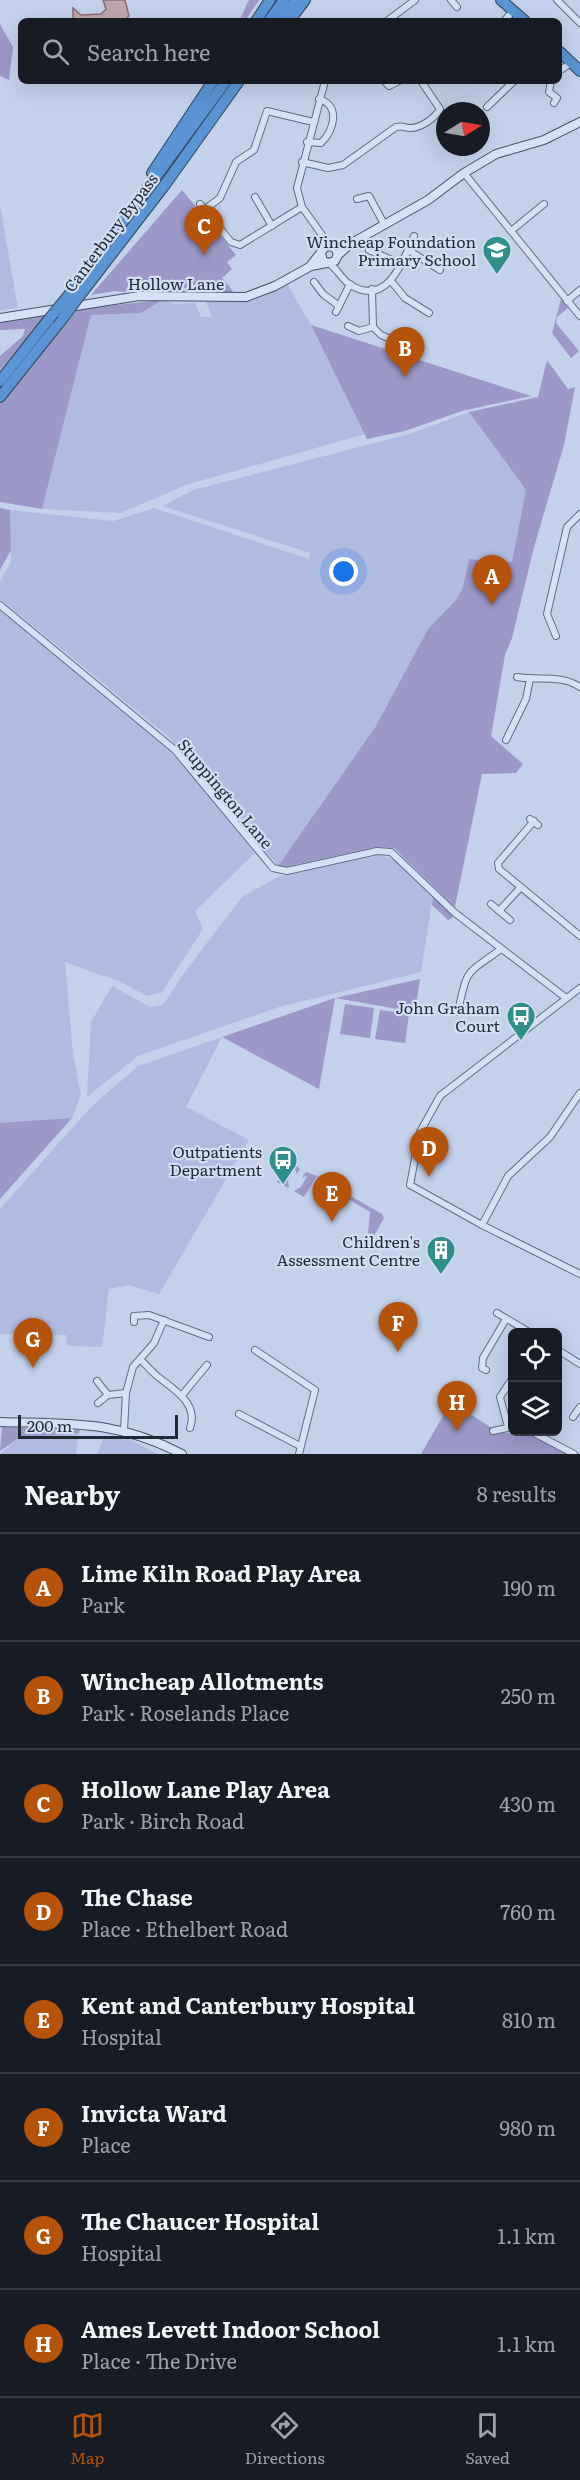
<!DOCTYPE html>
<meta charset="utf-8">
<style>
:root{--surface:#171b24;--page:#242831;--text:#f1f3f6;--muted:#9ea1a6;--line:#363941;--accent:#b45309}
body{margin:0;font-family:Literata,serif;background:var(--page);color:var(--text)}
.controls{position:absolute;right:18px;bottom:18px;display:grid;overflow:hidden;border-radius:9px;box-shadow:0 6px 24px #0002}
.controls button{width:54px;height:54px;display:grid;place-items:center;padding:0;border:0;border-bottom:2px solid var(--line);background:var(--surface);color:var(--text);font:30px sans-serif}
.compass{position:absolute;left:436px;top:102px;width:54px;height:54px;border-radius:50%;background:var(--surface);box-shadow:0 6px 24px #0002;rotate:79deg}
.scale{position:absolute;left:18px;bottom:15px;width:160px;box-sizing:border-box;padding-left:6px;border:3px solid #1e2b35;border-top:0;font-size:16px;line-height:21px;white-space:nowrap;color:#1e2b35;-webkit-text-stroke:4px #d3ddf3;paint-order:stroke}
.you{position:absolute;left:344px;top:572px;width:21px;height:21px;margin:-15px;border:4px solid #fff;border-radius:50%;background:#1a73e8;box-shadow:0 0 0 9px #1a73e833}
.badge{display:grid;place-items:center;width:39px;height:39px;border-radius:50%;background:var(--accent);color:#fff;font-size:20px;font-weight:700}
.pin{position:absolute;translate:-50% -50px;filter:drop-shadow(0 2px 3px #0008)}
.pin::after{content:'';position:absolute;top:32px;width:21px;height:18px;background:inherit;clip-path:polygon(0 0,100% 0,50% 100%)}
.list{margin:0;padding:0;list-style:none}
h2{display:flex;justify-content:space-between;align-items:center;height:78px;margin:0;padding:0 24px;font-size:26px}
h2 small{font-size:20px;font-weight:400;color:var(--muted)}
.list li{display:grid;grid-template-columns:39px 1fr auto;gap:18px;align-items:center;box-sizing:border-box;height:108px;padding:0 24px;border-top:2px solid var(--line)}
.list b{display:block;font-size:22px;white-space:nowrap}
.list p{margin:0;font-size:20px;white-space:nowrap;color:var(--muted)}
.list em{font-size:20px;font-style:normal;color:var(--muted)}
.icon{flex:none;width:33px;height:33px;fill:none;stroke:currentColor;stroke-width:2;stroke-linecap:round;stroke-linejoin:round}
.map{position:relative;flex:none;width:580px;height:1454px;overflow:hidden}
.search{position:absolute;background:var(--surface);box-shadow:0 6px 24px #0002;left:18px;right:18px;top:18px;height:66px;display:flex;align-items:center;gap:15px;box-sizing:border-box;padding:0 21px;border-radius:9px;color:var(--muted);font-size:22px}
.sheet{height:942px;background:var(--surface)}
nav{display:flex;justify-content:space-around;align-items:center;box-sizing:border-box;height:84px;border-top:2px solid var(--line);background:var(--surface);font-size:16px;color:var(--muted)}
nav a{display:grid;justify-items:center;gap:3px}
nav .on{color:var(--accent)}
.map>svg:first-child{display:block}
.farmland{fill:#b1bbe0}
.green{fill:#9c98c8}
.water{fill:#bea5ae;stroke:#8c6d76;stroke-width:1.5}
.lines{fill:none;stroke-linecap:round;stroke-linejoin:round}
.street-casing{stroke:#5b7084;stroke-width:8}
.secondary-casing{stroke:#3f5466;stroke-width:10}
.highway-casing{stroke:#2f4352;stroke-width:12}
.street{stroke:#d6e1f6;stroke-width:6}
.secondary{stroke:#d6e1f6;stroke-width:8}
.highway{stroke:#5a94d5;stroke-width:10}
.highway-bridge-casing{stroke:#2f4352;stroke-width:12;stroke-linecap:butt}
.highway-bridge{stroke:#5a94d5;stroke-width:10}
.labels{text-anchor:middle;dominant-baseline:central;stroke-width:4.5;stroke-linejoin:round;paint-order:stroke}
.street-label{font-size:16px;fill:#1e2b35;stroke:#d3ddf3}
.poi-label{font-size:16px;fill:#1e2b35;stroke:#d3ddf3;text-anchor:end}
</style>
<div class="map">
<svg width="580" height="1454" viewBox="0 0 580 1454">
<rect width="100%" height="100%" fill="#c4d1eb"/>
<!-- farmland -->
<g class="farmland">
<polygon points="0,205 18,308 1,310 0,310"/>
<polygon points="287,284 311,325 365,434 186,485 121,513 42,509 91,315 141,313 162,300 174,304 195,303 201,317 212,317 206,302 246,301"/>
<polygon points="469,412 526,490 512,562 469,559 463,587 456,600 428,629 376,726 278,866 169,737 0,599 0,581 11,562 10,510 113,521 154,508 309,559 310,553 162,506 193,490 409,434"/>
<polygon points="0,609 161,741 228,816 255,853 195,911 203,929 162,992 147,996 118,981 65,962 73,1053 81,1094 72,1118 56,1121 0,1123"/>
<polygon points="380,855 393,859 433,896 421,972 279,1007 138,1056 87,1097 91,1022 112,986 150,1007 163,1005 184,973 242,897 278,877"/>
<polygon points="222,1037 186,1107 249,1140 159,1294 129,1285 109,1289 102,1347 67,1346 66,1335 0,1334 0,1209 89,1109 138,1066"/>
<polygon points="79,1433 76,1454 0,1454 19,1438"/>
<polygon points="105,1436 129,1439 157,1454 97,1454"/>
</g>
<!-- green -->
<g class="green">
<polygon points="249,0 259,0 245,21 239,21"/>
<polygon points="0,24 13,47 9,80 0,76"/>
<polygon points="182,190 236,255 227,262 232,269 222,278 233,291 230,294 154,284 124,292 115,291 91,295"/>
<polygon points="561,299 568,308 557,317 556,323 579,351 571,358 552,333"/>
<polygon points="162,300 141,313 91,315 42,509 0,502 0,404 78,309"/>
<polygon points="50,311 0,370 0,356 23,336 25,329 0,330 0,320"/>
<polygon points="311,325 531,396 462,411 405,431 367,439"/>
<polygon points="547,360 568,389 575,387 564,445 534,547 512,638 505,655 491,736 523,764 516,773 482,774 455,907 394,848 376,847 285,867 278,866 376,726 428,629 456,600 463,587 469,559 512,562 526,490 469,412 538,397"/>
<polygon points="0,508 10,510 11,550 0,570"/>
<polygon points="433,896 453,914 452,918 448,920 432,905"/>
<polygon points="420,979 415,1012 335,998 319,1089 222,1037 335,998"/>
<polygon points="345,1004 374,1008 370,1038 340,1034"/>
<polygon points="380,1010 409,1014 405,1043 375,1039"/>
<polygon points="72,1118 0,1199 0,1123"/>
<polygon points="289,1160 300,1169 297,1174 295,1169 288,1180 289,1188 277,1182"/>
<polygon points="306,1172 317,1176 304,1197 294,1191 301,1187 307,1176 302,1177"/>
<polygon points="318,1176 343,1191 341,1195 320,1183 318,1186 314,1184 306,1198"/>
<polygon points="347,1194 382,1214 384,1218 374,1236 368,1233 370,1212 345,1197"/>
<polygon points="451,1402 500,1433 522,1432 557,1445 571,1454 421,1454"/>
<polygon points="2,1427 80,1430 79,1433 19,1438 0,1451"/>
</g>
<!-- water -->
<polygon class="water" points="103,0 125,0 129,16 123,21 73,21 73,8 81,15 101,14 106,9"/>
<g class="lines">
<!-- street casing -->
<g class="street-casing">
<g id="street">
<polyline points="451,0 457,7"/>
<polyline points="557,0 580,23"/>
<polyline points="387,21 415,0"/>
<polyline points="504,21 513,11"/>
<polyline points="559,71 571,63"/>
<polyline points="325,81 297,188 302,207 330,246"/>
<polyline points="384,81 389,86 399,81"/>
<polyline points="551,81 549,92 557,98 554,103"/>
<polyline points="487,107 514,81"/>
<path d="M307 142 321 143C334 130 341 106 319 99"/>
<path d="M302 162 328 168 343 165 396 127C403 125 404 128 411 128 421 128 435 118 440 109L421 81"/>
<polyline points="464,173 580,316"/>
<polyline points="255,197 272,226"/>
<polyline points="357,199 369,196 384,224"/>
<polyline points="200,204 231,242 240,245 302,207"/>
<polyline points="204,210 220,198 236,162 254,150 267,111 313,122"/>
<polyline points="511,231 544,204"/>
<polyline points="369,250 401,264"/>
<polyline points="408,250 440,270"/>
<path d="M329 263C337 269 341 278 349 284 387 309 403 261 414 236"/>
<polyline points="391,281 405,298 429,313"/>
<polyline points="314,282 323,294 339,306"/>
<polyline points="372,289 373,327 381,335 400,343"/>
<polyline points="567,301 580,290"/>
<polyline points="336,312 350,284"/>
<polyline points="348,326 359,331 373,327"/>
<polyline points="0,605 175,750 273,868 287,871 377,851 391,852 455,913 566,998"/>
<polyline points="556,636 547,614 567,527 580,514"/>
<path d="M517 677C539 681 560 674 580 687"/>
<polyline points="506,740 526,699 530,679"/>
<polyline points="530,819 538,825"/>
<polyline points="534,821 498,863 499,869 580,936"/>
<polyline points="491,904 510,920"/>
<polyline points="499,911 520,888"/>
<polyline points="580,988 440,1096 420,1132 410,1185 482,1225 580,1274"/>
<path d="M458 1012C467 967 466 975 501 949"/>
<polyline points="482,1225 508,1176 550,1137 580,1093"/>
<polyline points="497,1313 529,1332"/>
<polyline points="134,1322 134,1316 149,1315 209,1337"/>
<polyline points="255,1350 315,1390 299,1454"/>
<polyline points="558,1350 580,1364"/>
<path d="M140 1359C146 1365 151 1371 157 1376 173 1389 199 1403 190 1428"/>
<polyline points="486,1370 482,1368 483,1358 506,1319"/>
<polyline points="97,1381 108,1395"/>
<polyline points="183,1394 207,1365"/>
<polyline points="98,1403 108,1395 126,1393"/>
<polyline points="239,1414 300,1446"/>
<polyline points="573,1417 580,1407"/>
<polyline points="508,1427 500,1397 512,1379"/>
<polyline points="124,1430 126,1393 133,1367 154,1343 164,1320"/>
<polyline points="493,1431 512,1427"/>
<polyline points="532,1432 574,1454"/>
</g>
</g>
<!-- secondary casing -->
<g class="secondary-casing">
<g id="secondary">
<polyline points="338,255 350,244 428,200 464,173 496,154 544,140 580,122"/>
<polyline points="311,265 326,246 335,247 338,255 335,261 328,263 323,261 321,254"/>
<polyline points="0,318 139,296 246,297 275,286 311,266 327,263"/>
<path d="M0 1422C71 1424 116 1420 182 1454"/>
</g>
</g>
<!-- highway casing -->
<g class="highway-casing">
<g id="highway">
<polyline points="501,0 525,21"/>
<polyline points="256,21 270,0"/>
<polyline points="269,21 284,0"/>
<polyline points="281,21 296,0"/>
<polyline points="289,21 305,0"/>
<polyline points="559,51 580,71"/>
<polyline points="152,173 213,81"/>
<polyline points="84,290 164,186 239,81"/>
<polyline points="72,291 226,81"/>
<polyline points="0,381 49,319"/>
<polyline points="0,397 63,318"/>
</g>
</g>
<!-- street -->
<use href="#street" class="street"/>
<!-- secondary -->
<use href="#secondary" class="secondary"/>
<!-- highway -->
<use href="#highway" class="highway"/>
<!-- highway-bridge casing -->
<g class="highway-bridge-casing">
<g id="highway-bridge">
<polyline points="63,318 84,290"/>
<polyline points="49,319 72,291"/>
</g>
</g>
<!-- highway-bridge -->
<use href="#highway-bridge" class="highway-bridge"/>
</g>
<!-- icons -->
<defs>
<g id="school-pin" transform="scale(1.5)"><path d="M0 17L-7.5 6A9.5 9.5 0 1 1 7.5 6Z" fill="#2f8f8b" stroke="#d3ddf3"/><path d="M0-5L7-2L0 1L-7-2ZM-4 1L0 2.5L4 1V4Q0 6-4 4Z" fill="#fff"/></g>
<g id="bus-pin" transform="scale(1.5)"><path d="M0 17L-7.5 6A9.5 9.5 0 1 1 7.5 6Z" fill="#2f8f8b" stroke="#d3ddf3"/><path d="M-5-6H5V4H4V6H2V4H-2V6H-4V4H-5ZM-3.5-4V0h7V-4ZM-3.5 1.2v1.5H-2V1.2ZM2 1.2v1.5H3.5V1.2Z" fill="#fff"/></g>
<g id="building-pin" transform="scale(1.5)"><path d="M0 17L-7.5 6A9.5 9.5 0 1 1 7.5 6Z" fill="#2f8f8b" stroke="#d3ddf3"/><path d="M-4-6H4V6H1V3H-1V6H-4ZM-2.5-4.3h1.7v1.8h-1.7ZM.8-4.3h1.7v1.8H.8ZM-2.5-1h1.7V.8h-1.7ZM.8-1h1.7V.8H.8Z" fill="#fff"/></g>
</defs>
<g fill-rule="evenodd">
<use href="#school-pin" x="497" y="250"/>
<use href="#bus-pin" x="521" y="1016"/>
<use href="#bus-pin" x="283" y="1160"/>
<use href="#building-pin" x="441" y="1250"/>
</g>
<g class="labels">
<!-- street labels -->
<g class="street-label">
<text transform="translate(110 232) rotate(-53)">Canterbury Bypass</text>
<text x="176" y="283">Hollow Lane</text>
<text transform="translate(226 793) rotate(50)">Stuppington Lane</text>
</g>
<!-- poi labels -->
<g class="poi-label">
<text x="476" y="241">Wincheap Foundation<tspan x="476" dy="18">Primary School</tspan></text>
<text x="500" y="1007">John Graham<tspan x="500" dy="18">Court</tspan></text>
<text x="262" y="1151">Outpatients<tspan x="262" dy="18">Department</tspan></text>
<text x="420" y="1241">Children's<tspan x="420" dy="18">Assessment Centre</tspan></text>
</g>
</g>
</svg>
<div class="controls">
<button><svg class="icon" aria-label="locate" viewBox="0 0 24 24"><circle cx="12" cy="12" r="6"/><path d="M12 2v4M12 18v4M2 12h4M18 12h4"/></svg></button>
<button><svg class="icon" aria-label="layers" viewBox="0 0 24 24"><path d="M12 4l9 5-9 5-9-5zM3 14l9 5 9-5"/></svg></button>
</div>
<svg class="compass" viewBox="-18 -18 36 36"><path d="M0-13l5 13h-10z" fill="#e53935"/><path d="M0 13l5-13h-10z" fill="#9ea1a6"/></svg>
<div class="scale">200 m</div>
<div class="you"></div>
<div class="pin badge" style="left:492px;top:605px">A</div>
<div class="pin badge" style="left:405px;top:377px">B</div>
<div class="pin badge" style="left:204px;top:255px">C</div>
<div class="pin badge" style="left:429px;top:1177px">D</div>
<div class="pin badge" style="left:332px;top:1222px">E</div>
<div class="pin badge" style="left:398px;top:1352px">F</div>
<div class="pin badge" style="left:33px;top:1368px">G</div>
<div class="pin badge" style="left:457px;top:1431px">H</div>
<div class="search"><svg class="icon" aria-label="search" viewBox="0 0 24 24"><circle cx="10" cy="10" r="6"/><path d="M15 15l6 6"/></svg>Search here</div>
</div>
<section class="sheet">
<h2>Nearby<small>8 results</small></h2>
<ul class="list">
<li><span class="badge">A</span><div><b>Lime Kiln Road Play Area</b><p>Park</p></div><em>190 m</em></li>
<li><span class="badge">B</span><div><b>Wincheap Allotments</b><p>Park · Roselands Place</p></div><em>250 m</em></li>
<li><span class="badge">C</span><div><b>Hollow Lane Play Area</b><p>Park · Birch Road</p></div><em>430 m</em></li>
<li><span class="badge">D</span><div><b>The Chase</b><p>Place · Ethelbert Road</p></div><em>760 m</em></li>
<li><span class="badge">E</span><div><b>Kent and Canterbury Hospital</b><p>Hospital</p></div><em>810 m</em></li>
<li><span class="badge">F</span><div><b>Invicta Ward</b><p>Place</p></div><em>980 m</em></li>
<li><span class="badge">G</span><div><b>The Chaucer Hospital</b><p>Hospital</p></div><em>1.1 km</em></li>
<li><span class="badge">H</span><div><b>Ames Levett Indoor School</b><p>Place · The Drive</p></div><em>1.1 km</em></li>
</ul>
</section>
<nav>
<a class="on"><svg class="icon" aria-label="map" viewBox="0 0 24 24"><path d="M3 6l6-2 6 2 6-2v14l-6 2-6-2-6 2zM9 4v14M15 6v14"/></svg>Map</a>
<a><svg class="icon" aria-label="directions" viewBox="0 0 24 24"><path d="M12 3l9 9-9 9-9-9zM9 14v-3h6M13 9l2 2-2 2"/></svg>Directions</a>
<a><svg class="icon" aria-label="saved" viewBox="0 0 24 24"><path d="M7 4h10v16l-5-4-5 4z"/></svg>Saved</a>
</nav>
